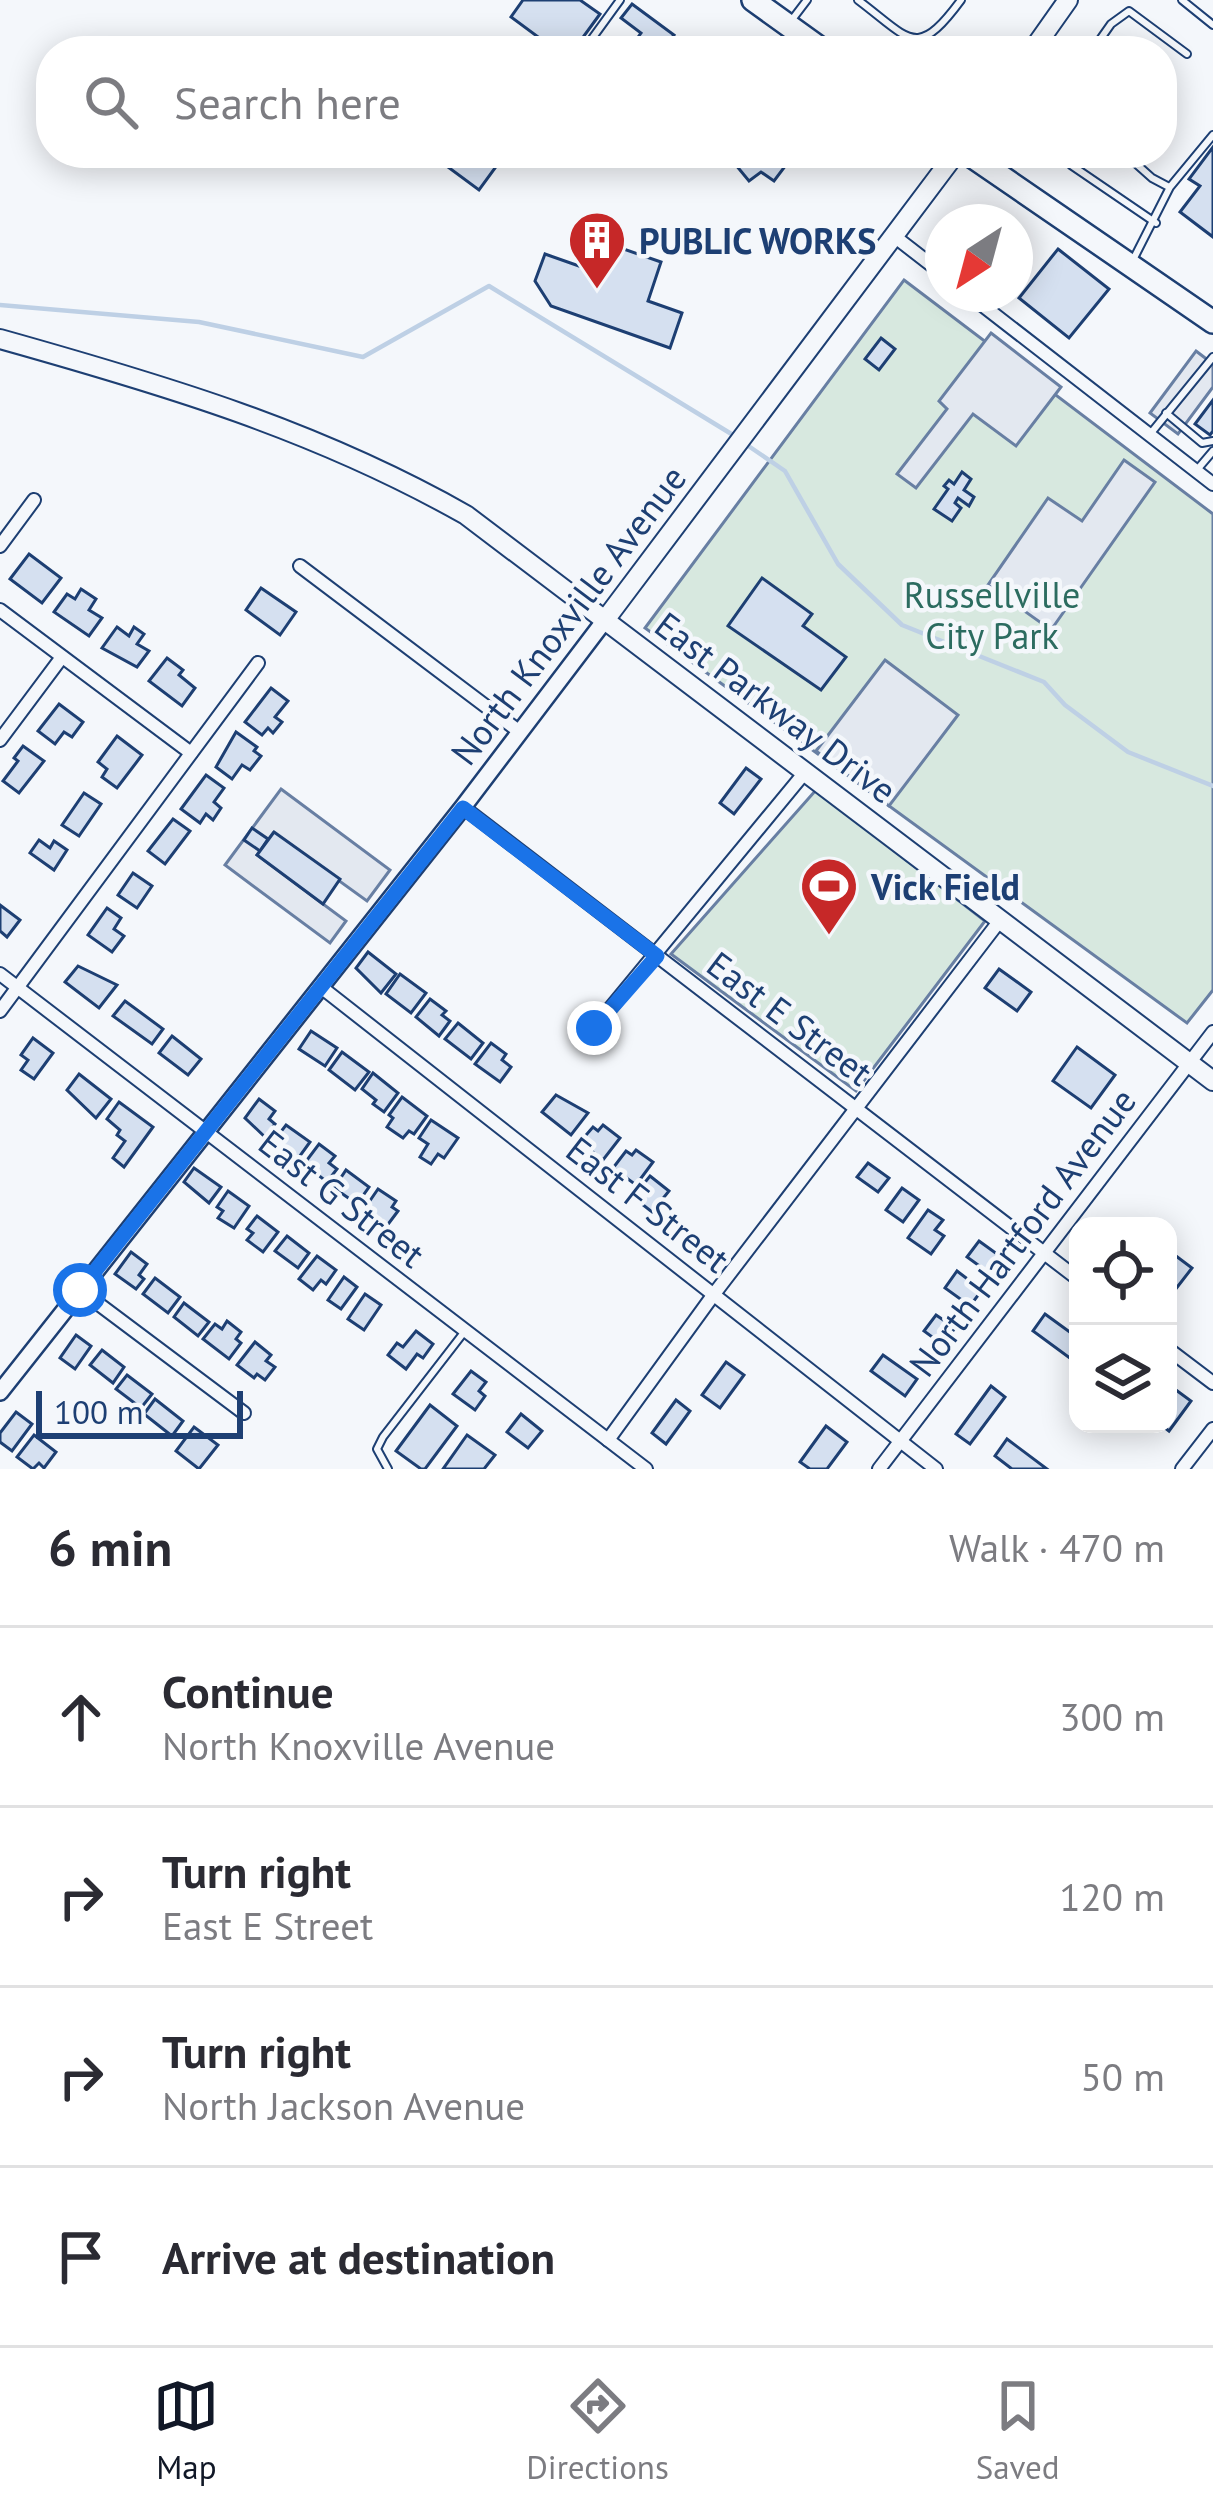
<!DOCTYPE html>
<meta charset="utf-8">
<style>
:root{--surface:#fff;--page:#f2f2f3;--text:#2b2b33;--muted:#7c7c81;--line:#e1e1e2;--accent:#111827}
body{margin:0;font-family:"PT Sans",sans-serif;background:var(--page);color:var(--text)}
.controls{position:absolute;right:36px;bottom:36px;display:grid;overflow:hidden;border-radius:24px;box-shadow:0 6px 30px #0003}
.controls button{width:108px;height:108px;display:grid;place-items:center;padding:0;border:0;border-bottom:3px solid var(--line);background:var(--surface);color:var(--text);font:60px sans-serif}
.compass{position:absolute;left:925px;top:204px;width:108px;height:108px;border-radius:50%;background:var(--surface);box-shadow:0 6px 30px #0003;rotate:216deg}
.scale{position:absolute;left:36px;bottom:30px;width:207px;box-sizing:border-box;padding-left:12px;border:6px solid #1d3f73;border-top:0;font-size:33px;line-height:42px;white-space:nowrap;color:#1d3f73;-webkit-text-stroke:9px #f4f7fb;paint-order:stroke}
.stop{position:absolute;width:36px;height:36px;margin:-27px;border:9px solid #1a73e8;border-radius:50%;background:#fff}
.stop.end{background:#1a73e8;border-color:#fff;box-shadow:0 3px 12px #0008}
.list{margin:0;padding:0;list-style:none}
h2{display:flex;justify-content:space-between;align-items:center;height:156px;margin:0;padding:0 48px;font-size:51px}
h2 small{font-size:39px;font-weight:400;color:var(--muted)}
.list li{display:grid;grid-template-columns:78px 1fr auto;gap:36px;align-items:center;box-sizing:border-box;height:180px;padding:0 48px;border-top:3px solid var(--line)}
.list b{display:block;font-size:45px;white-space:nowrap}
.list p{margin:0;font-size:39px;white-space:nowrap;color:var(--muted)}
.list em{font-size:39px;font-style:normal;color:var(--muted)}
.icon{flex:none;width:66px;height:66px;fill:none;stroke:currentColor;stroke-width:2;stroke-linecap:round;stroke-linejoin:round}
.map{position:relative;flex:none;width:1213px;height:1469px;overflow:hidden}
.search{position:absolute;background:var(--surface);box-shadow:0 6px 30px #0003;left:36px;right:36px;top:36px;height:132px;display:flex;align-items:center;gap:30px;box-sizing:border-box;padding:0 42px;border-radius:48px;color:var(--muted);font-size:45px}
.sheet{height:876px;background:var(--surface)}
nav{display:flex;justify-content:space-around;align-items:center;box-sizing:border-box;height:168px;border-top:3px solid var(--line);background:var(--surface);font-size:33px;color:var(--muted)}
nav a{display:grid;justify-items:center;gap:6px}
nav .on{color:var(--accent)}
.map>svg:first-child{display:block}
.green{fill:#d7e8df;stroke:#687fa3;stroke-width:3}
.parking{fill:#e3e8f0;stroke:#687fa3;stroke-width:3}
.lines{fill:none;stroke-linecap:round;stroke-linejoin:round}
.stream{stroke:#bed0e5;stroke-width:4.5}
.building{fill:#d5e0f0;stroke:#1d3f73;stroke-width:3}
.service-casing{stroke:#1d3f73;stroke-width:10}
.minor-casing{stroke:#1d3f73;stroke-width:16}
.tertiary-casing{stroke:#1d3f73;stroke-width:20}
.secondary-casing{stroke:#1d3f73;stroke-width:22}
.primary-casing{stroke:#1d3f73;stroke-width:26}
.service{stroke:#f4f7fb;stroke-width:6}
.minor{stroke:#f4f7fb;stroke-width:12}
.tertiary{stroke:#f4f7fb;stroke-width:15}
.secondary{stroke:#f4f7fb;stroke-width:18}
.primary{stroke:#f4f7fb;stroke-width:21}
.route{stroke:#1a73e8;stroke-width:15}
.labels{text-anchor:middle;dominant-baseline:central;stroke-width:9;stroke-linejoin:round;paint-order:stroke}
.poi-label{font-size:36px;font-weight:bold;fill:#1d3f73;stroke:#f4f7fb;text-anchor:start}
.park-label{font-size:36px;fill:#2c6c60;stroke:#f4f7fb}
.street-label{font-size:36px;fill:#1d3f73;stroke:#f4f7fb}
</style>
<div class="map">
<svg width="1213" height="1469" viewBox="0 0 1213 1469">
<rect width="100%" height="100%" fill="#f4f7fb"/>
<!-- green -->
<g class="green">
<polygon points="904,280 1213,514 1213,990 1187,1023 645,628"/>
<polygon points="816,790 985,921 856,1091 671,954"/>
</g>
<!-- parking -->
<g class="parking">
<polygon points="991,333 1061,387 1016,446 973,414 916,488 897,474 947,409 939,401"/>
<polygon points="1196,351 1213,364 1213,387 1178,434 1150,413"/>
<polygon points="1124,460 1155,482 1051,630 988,585 1048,498 1082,521"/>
<polygon points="885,660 958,715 889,806 816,751"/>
<polygon points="281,789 390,870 367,901 273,833 257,855 346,921 330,943 225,865"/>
</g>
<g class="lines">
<!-- stream -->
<g class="stream">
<polyline points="0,305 199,322 363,357 489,286 738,438"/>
<polyline points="747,445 785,471 838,564 902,625 1044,682 1065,705 1128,752 1213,786"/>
</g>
</g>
<!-- building -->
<g class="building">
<polygon points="523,0 580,0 600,14 573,51 557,51 511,17"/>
<polygon points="632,4 674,35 661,51 651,51 636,40 641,33 621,18"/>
<polygon points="1213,147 1213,237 1180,212 1200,186 1189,179"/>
<polygon points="429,153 506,153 479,190"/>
<polygon points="743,153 795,153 774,181 761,172 749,181 735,164"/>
<polygon points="589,237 661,262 648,301 682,313 670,348 551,306 535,281 545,254 579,266"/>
<polygon points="1058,249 1109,289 1069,338 1019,298"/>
<polygon points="881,338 895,349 879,370 865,359"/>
<polygon points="1213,400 1213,431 1210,435 1195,424"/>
<polygon points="962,472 971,479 964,490 974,497 969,506 958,498 955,503 961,508 952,521 934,509 948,489 944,486 949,480 954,484"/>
<polygon points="29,554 61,578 42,603 10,579"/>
<polygon points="762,578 812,614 803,626 846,657 821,690 728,626"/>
<polygon points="261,588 296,612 280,635 246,610"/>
<polygon points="81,589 96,599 89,610 102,618 89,636 54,612 67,594 75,599"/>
<polygon points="117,627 129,636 134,627 144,634 137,644 149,651 137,667 102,648"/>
<polygon points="167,658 183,670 179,675 195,688 182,706 149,681"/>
<polygon points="271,688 288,701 275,717 282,722 273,733 268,728 262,735 245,722"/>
<polygon points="59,704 83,722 72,737 64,732 55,744 38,731"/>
<polygon points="236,732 257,747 254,751 261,756 250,770 242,765 232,779 216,767"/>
<polygon points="117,736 142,755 117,788 102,777 107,769 98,762"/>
<polygon points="23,746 44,761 19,793 3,781 18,761 14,758"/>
<polygon points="746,768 761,779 734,814 720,803"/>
<polygon points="206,775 224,788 214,802 221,808 213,820 206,814 200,823 181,809"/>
<polygon points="84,793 101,804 79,836 62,825"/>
<polygon points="173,819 190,831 165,864 148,851"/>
<polygon points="252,828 268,839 260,851 244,840"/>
<polygon points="274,832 340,879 323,904 257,855"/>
<polygon points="39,840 50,848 54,841 67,850 54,870 30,853"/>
<polygon points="133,873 152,886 137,908 118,895"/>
<polygon points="0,905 20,920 7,937 0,931"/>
<polygon points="107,908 121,918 114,929 124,936 112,952 88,935"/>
<polygon points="368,952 396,974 381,993 356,968"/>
<polygon points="78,966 117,985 99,1008 65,982"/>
<polygon points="999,969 1031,992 1017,1011 985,988"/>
<polygon points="400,974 426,993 411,1013 386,994"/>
<polygon points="430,999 446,1011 442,1015 450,1021 439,1036 416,1017"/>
<polygon points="125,1001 163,1029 152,1044 113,1016"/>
<polygon points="458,1023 483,1043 471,1059 445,1039"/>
<polygon points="311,1031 337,1048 325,1066 299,1049"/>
<polygon points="172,1036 201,1059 188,1075 159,1053"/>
<polygon points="33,1038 53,1053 34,1079 21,1070 28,1060 21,1055"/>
<polygon points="491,1043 506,1054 502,1060 511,1067 500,1082 475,1064"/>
<polygon points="1077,1047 1115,1075 1091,1108 1053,1081"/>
<polygon points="342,1052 369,1072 355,1090 329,1070"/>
<polygon points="373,1073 398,1093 384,1112 373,1104 376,1100 362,1089"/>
<polygon points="79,1074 111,1099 96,1118 67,1090"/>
<polygon points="556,1095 588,1113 571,1135 542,1112"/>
<polygon points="402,1097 427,1116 414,1134 409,1131 403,1138 387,1127 393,1118 389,1115"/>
<polygon points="259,1099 275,1111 269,1119 275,1124 265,1137 245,1118"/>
<polygon points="119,1102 153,1127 124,1167 113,1158 125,1141 117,1135 120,1130 107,1119"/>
<polygon points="431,1120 458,1138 444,1158 438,1154 431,1164 420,1157 428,1144 419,1138"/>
<polygon points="286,1125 310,1142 297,1160 273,1142"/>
<polygon points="603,1125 620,1138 603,1160 580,1142 593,1127 598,1131"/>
<polygon points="319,1144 335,1156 329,1163 337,1169 327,1182 304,1164"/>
<polygon points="636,1150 653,1162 636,1185 613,1168 626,1151 632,1155"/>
<polygon points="868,1163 889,1178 878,1192 857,1177"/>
<polygon points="194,1168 221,1187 209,1203 184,1182"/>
<polygon points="346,1170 369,1187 357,1204 334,1188"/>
<polygon points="650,1176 669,1191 652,1212 633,1197"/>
<polygon points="902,1188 919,1200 903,1222 886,1210"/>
<polygon points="378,1189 396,1201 392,1207 398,1211 386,1227 365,1208"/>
<polygon points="228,1191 249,1206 234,1228 218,1218 223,1211 217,1207"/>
<polygon points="928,1210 943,1220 935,1230 944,1236 931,1254 908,1238"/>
<polygon points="257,1216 278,1232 263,1252 247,1240 253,1233 247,1229"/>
<polygon points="287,1236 309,1253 298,1268 275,1251"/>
<polygon points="979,1241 1004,1259 992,1275 967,1257"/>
<polygon points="131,1252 147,1264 139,1275 144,1279 136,1289 115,1274"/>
<polygon points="317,1256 336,1270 326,1284 321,1280 313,1290 299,1279"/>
<polygon points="1176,1256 1192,1268 1168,1299 1168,1267"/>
<polygon points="957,1271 982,1290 970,1306 945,1288"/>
<polygon points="344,1277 357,1287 341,1309 328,1300"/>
<polygon points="155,1278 180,1297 168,1313 143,1294"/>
<polygon points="365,1294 381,1305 364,1330 348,1319"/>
<polygon points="184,1303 209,1322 198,1336 174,1317"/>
<polygon points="1045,1314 1078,1338 1078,1364 1033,1331"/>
<polygon points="936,1315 955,1328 943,1345 924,1331"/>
<polygon points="227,1321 241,1332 236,1339 241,1343 229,1359 203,1339 215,1324 222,1329"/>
<polygon points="416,1331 433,1344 423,1358 417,1354 406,1369 388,1355 397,1343 403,1347"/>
<polygon points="76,1335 91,1346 75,1369 60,1358"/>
<polygon points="255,1342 271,1355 266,1361 275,1367 265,1380 257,1374 254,1378 237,1365"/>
<polygon points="102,1350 124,1367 113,1383 90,1365"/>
<polygon points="883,1355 917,1379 905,1396 871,1371"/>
<polygon points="726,1362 744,1375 720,1408 702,1395"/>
<polygon points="471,1371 486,1382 479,1391 485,1396 475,1410 453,1394"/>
<polygon points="127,1375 152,1394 141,1408 116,1389"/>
<polygon points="991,1386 1005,1397 970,1444 956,1434"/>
<polygon points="1176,1390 1191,1401 1169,1431 1160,1424 1168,1424 1168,1401"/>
<polygon points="155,1399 183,1421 172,1436 144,1414"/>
<polygon points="676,1400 690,1411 666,1444 652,1433"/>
<polygon points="430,1405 457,1426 425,1469 421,1469 396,1451"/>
<polygon points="16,1412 32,1424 12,1451 0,1442 0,1433"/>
<polygon points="521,1414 542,1431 528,1448 507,1432"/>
<polygon points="826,1426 847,1442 827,1469 810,1469 800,1462"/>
<polygon points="194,1427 218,1445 199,1469 176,1451"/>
<polygon points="34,1435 56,1452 44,1468 39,1463 33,1469 17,1457"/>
<polygon points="467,1435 495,1455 484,1469 443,1469"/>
<polygon points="1007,1439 1047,1469 1012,1469 995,1456"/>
</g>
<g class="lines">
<!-- service casing -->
<g class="service-casing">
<g id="service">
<path d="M858 0C910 39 916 61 961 0"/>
<polyline points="1182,0 1213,25"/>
<polyline points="791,21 807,0"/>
<polyline points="583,51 620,0"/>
<polyline points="1092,51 1111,24 1129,11 1187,54"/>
<polyline points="1124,153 1152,178 1169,187"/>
<polyline points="1071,165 1156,223"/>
<polyline points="1133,260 1170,187 1213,135"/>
<polyline points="1166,413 1202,443 1213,441"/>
<polyline points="1151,433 1213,357"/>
<polyline points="1196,471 1213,451"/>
<polyline points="388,1469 377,1449 383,1437 465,1331"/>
</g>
</g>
<!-- minor casing -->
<g class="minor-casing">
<g id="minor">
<polyline points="894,236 943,274"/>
<polyline points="968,294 1213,484"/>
<polyline points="0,546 34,500"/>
<polyline points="300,566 520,732"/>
<polyline points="0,610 191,753"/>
<polyline points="0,740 62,657"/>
<polyline points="463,807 1078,1279"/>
<polyline points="0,974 646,1469"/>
<polyline points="321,987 936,1469"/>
<polyline points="0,1011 258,663"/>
<polyline points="594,1028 806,771"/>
<polyline points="80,1290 244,1413"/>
<polyline points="1168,1349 1213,1383"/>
<polyline points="608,1440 714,1294 1001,919"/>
<polyline points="879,1469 1213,1032"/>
<polyline points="1182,1469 1213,1429"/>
</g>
</g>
<!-- tertiary casing -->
<g class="tertiary-casing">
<polyline id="tertiary" points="0,1392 463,807 605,620"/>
</g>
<!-- secondary casing -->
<g class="secondary-casing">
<g id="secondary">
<polyline points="1032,51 1068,0"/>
<path d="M0 339C164 385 316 430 466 515L1213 1081"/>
<polyline points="605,620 956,153"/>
</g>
</g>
<!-- primary casing -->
<g class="primary-casing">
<g id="primary">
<polyline points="753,0 824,51"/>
<polyline points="967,153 1213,322"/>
</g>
</g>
<!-- service -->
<use href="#service" class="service"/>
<!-- minor -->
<use href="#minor" class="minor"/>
<!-- tertiary -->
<use href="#tertiary" class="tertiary"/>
<!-- secondary -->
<use href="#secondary" class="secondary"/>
<!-- primary -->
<use href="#primary" class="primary"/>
</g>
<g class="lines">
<!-- route -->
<polyline class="route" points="80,1290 463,808 657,956 594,1028"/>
</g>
<!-- icons -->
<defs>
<g id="building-pin" transform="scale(3)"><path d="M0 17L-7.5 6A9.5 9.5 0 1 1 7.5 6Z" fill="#c62828" stroke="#f4f7fb"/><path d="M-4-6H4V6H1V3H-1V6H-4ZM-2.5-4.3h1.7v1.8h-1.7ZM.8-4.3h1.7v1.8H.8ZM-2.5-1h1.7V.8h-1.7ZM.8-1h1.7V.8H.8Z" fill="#fff"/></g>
<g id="stadium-pin" transform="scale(3)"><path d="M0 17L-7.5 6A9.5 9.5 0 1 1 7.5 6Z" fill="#c62828" stroke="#f4f7fb"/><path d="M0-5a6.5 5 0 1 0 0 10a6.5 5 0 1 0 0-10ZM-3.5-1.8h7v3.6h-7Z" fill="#fff"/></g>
</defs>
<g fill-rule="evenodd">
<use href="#building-pin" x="597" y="240"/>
<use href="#stadium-pin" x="829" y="886"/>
</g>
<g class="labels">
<!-- poi labels -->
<g class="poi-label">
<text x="639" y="240">PUBLIC WORKS</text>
<text x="871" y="886">Vick Field</text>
</g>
<!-- park labels -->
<g class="park-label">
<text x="992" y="594">Russellville<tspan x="992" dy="41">City Park</tspan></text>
</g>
<!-- street labels -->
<g class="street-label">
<text transform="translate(568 615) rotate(-53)">North Knoxville Avenue</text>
<text transform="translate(776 707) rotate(37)">East Parkway Drive</text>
<text transform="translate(790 1018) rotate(37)">East E Street</text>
<text transform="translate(342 1198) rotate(38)">East G Street</text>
<text transform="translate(648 1204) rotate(38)">East F Street</text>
<text transform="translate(1022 1232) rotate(-53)">North Hartford Avenue</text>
</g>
</g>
</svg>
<div class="controls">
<button><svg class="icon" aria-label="locate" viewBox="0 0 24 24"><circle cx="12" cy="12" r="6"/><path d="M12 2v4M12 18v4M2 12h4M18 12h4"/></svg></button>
<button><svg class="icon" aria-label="layers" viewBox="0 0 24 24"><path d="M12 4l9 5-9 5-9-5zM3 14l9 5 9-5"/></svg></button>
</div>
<svg class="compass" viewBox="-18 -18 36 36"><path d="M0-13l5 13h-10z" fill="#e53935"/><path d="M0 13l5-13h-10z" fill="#7c7c81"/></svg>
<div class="scale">100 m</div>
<div class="stop" style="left:80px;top:1290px"></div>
<div class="stop end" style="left:594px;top:1028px"></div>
<div class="search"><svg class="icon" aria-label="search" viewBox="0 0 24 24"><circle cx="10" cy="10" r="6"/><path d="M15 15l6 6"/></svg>Search here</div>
</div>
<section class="sheet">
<h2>6 min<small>Walk · 470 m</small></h2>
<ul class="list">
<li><svg class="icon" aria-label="ahead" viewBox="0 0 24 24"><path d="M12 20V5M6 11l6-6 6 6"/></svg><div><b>Continue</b><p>North Knoxville Avenue</p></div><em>300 m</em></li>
<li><svg class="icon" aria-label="right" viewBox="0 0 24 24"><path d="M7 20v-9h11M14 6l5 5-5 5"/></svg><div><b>Turn right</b><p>East E Street</p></div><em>120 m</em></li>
<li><svg class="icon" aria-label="right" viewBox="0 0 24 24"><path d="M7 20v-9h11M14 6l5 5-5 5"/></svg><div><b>Turn right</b><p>North Jackson Avenue</p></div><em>50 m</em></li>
<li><svg class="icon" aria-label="arrive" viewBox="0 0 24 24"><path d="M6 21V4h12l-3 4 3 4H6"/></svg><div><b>Arrive at destination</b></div></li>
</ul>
</section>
<nav>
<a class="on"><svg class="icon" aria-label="map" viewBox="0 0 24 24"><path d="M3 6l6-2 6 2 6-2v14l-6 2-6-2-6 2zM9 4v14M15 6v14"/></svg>Map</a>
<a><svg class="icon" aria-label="directions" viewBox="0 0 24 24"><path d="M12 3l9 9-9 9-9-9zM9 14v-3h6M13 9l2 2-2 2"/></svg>Directions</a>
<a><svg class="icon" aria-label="saved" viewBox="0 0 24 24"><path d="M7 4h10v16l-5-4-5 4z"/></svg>Saved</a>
</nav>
